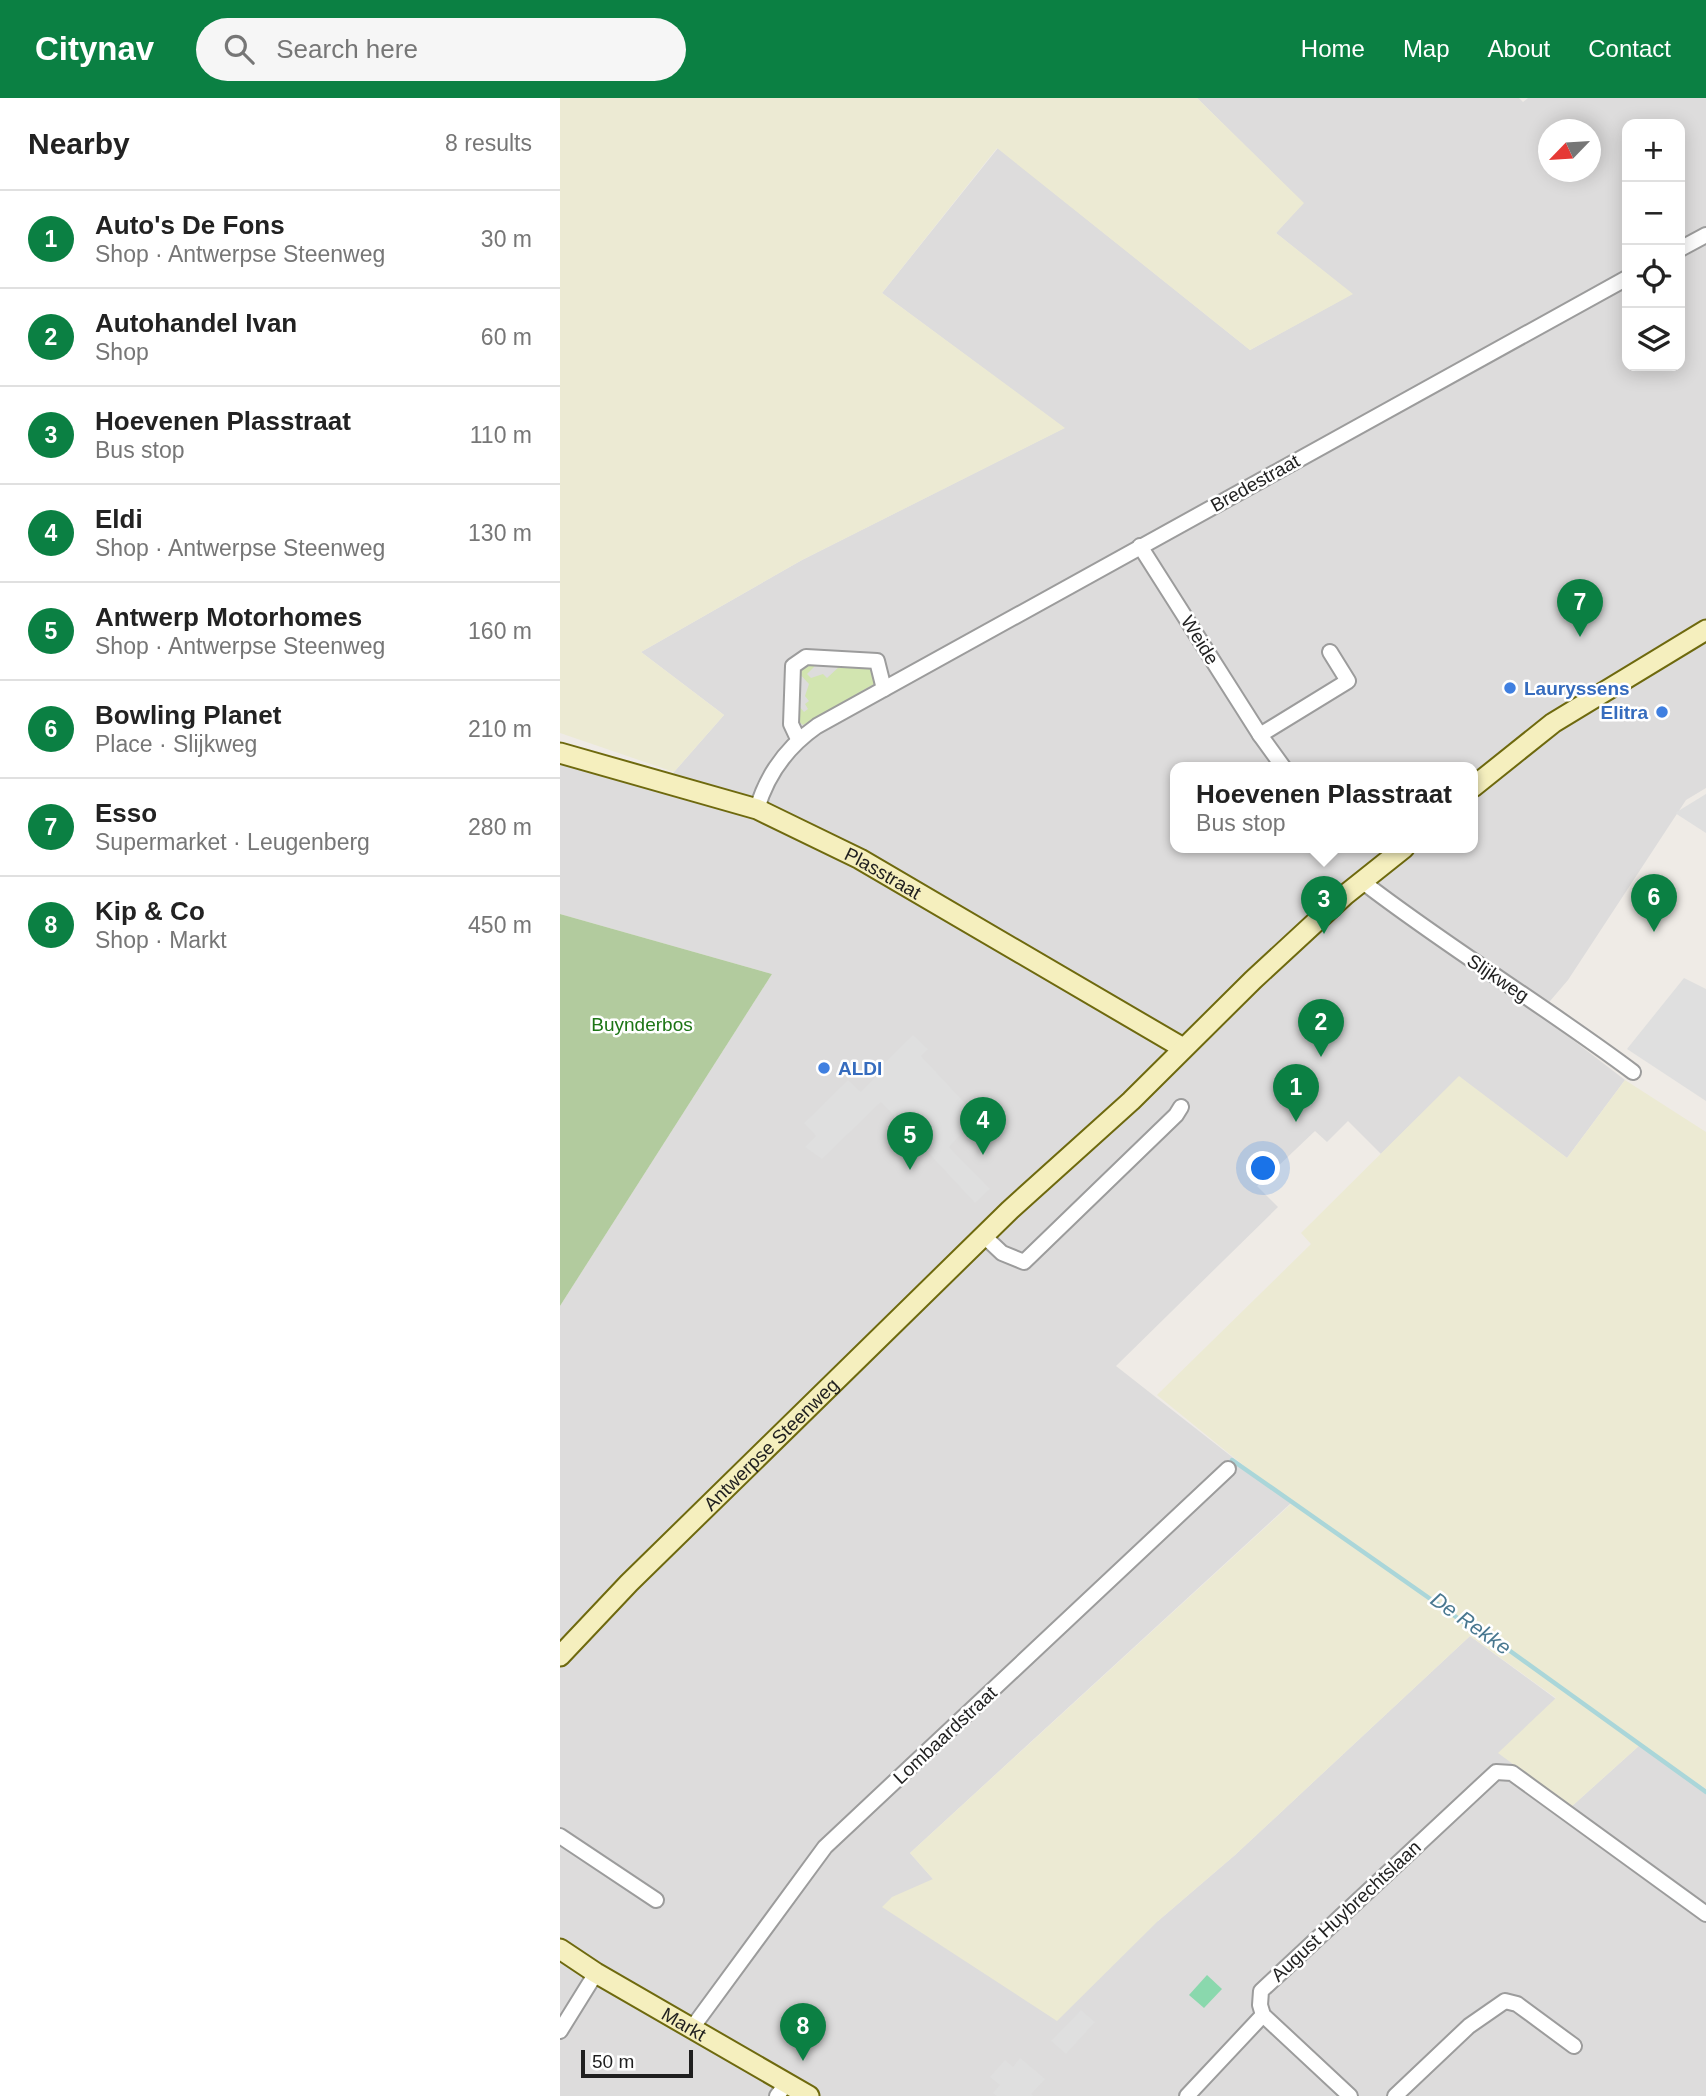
<!DOCTYPE html>
<meta charset="utf-8">
<style>
:root{--surface:#fff;--page:#f6f6f6;--text:#222;--muted:#767676;--line:#e0e0e0;--accent:#0b8043}
body{margin:0;font-family:Arial,sans-serif;background:var(--page);color:var(--text)}
.controls{position:absolute;right:21px;top:21px;display:grid;overflow:hidden;border-radius:14px;box-shadow:0 4px 18px #0003}
.controls button{width:63px;height:63px;display:grid;place-items:center;padding:0;border:0;border-bottom:2px solid var(--line);background:var(--surface);color:var(--text);font:35px sans-serif}
.compass{position:absolute;left:978px;top:21px;width:63px;height:63px;border-radius:50%;background:var(--surface);box-shadow:0 4px 18px #0003;rotate:245deg}
.scale{position:absolute;left:21px;bottom:18px;width:112px;box-sizing:border-box;padding-left:7px;border:4px solid #1f1f1f;border-top:0;font-size:19px;line-height:24px;white-space:nowrap;color:#1f1f1f;-webkit-text-stroke:5px #fff;paint-order:stroke}
.you{position:absolute;left:704px;top:1071px;width:24px;height:24px;margin:-18px;border:5px solid #fff;border-radius:50%;background:#1a73e8;box-shadow:0 0 0 10px #1a73e833}
.badge{display:grid;place-items:center;width:46px;height:46px;border-radius:50%;background:var(--accent);color:#fff;font-size:23px;font-weight:700}
.pin{position:absolute;translate:-50% -58px;filter:drop-shadow(0 2px 4px #0008)}
.pin::after{content:'';position:absolute;top:37px;width:24px;height:21px;background:inherit;clip-path:polygon(0 0,100% 0,50% 100%)}
.popup{position:absolute;left:610px;top:664px;width:308px;height:91px;box-sizing:border-box;display:grid;place-content:center;border-radius:14px;background:var(--surface);filter:drop-shadow(0 2px 5px #0005);font-size:23px;white-space:nowrap;color:var(--muted)}
.popup b{font-size:26px;color:var(--text)}
.popup::after{content:'';position:absolute;left:50%;top:100%;margin-left:-14px;border:14px solid transparent;border-top-color:var(--surface)}
.list{margin:0;padding:0;list-style:none}
h2{display:flex;justify-content:space-between;align-items:center;height:91px;margin:0;padding:0 28px;font-size:30px}
h2 small{font-size:23px;font-weight:400;color:var(--muted)}
.list li{display:grid;grid-template-columns:46px 1fr auto;gap:21px;align-items:center;box-sizing:border-box;height:98px;padding:0 28px;border-top:2px solid var(--line)}
.list b{display:block;font-size:26px;white-space:nowrap}
.list p{margin:0;font-size:23px;white-space:nowrap;color:var(--muted)}
.list em{font-size:23px;font-style:normal;color:var(--muted)}
.icon{flex:none;width:38px;height:38px;fill:none;stroke:currentColor;stroke-width:2;stroke-linecap:round;stroke-linejoin:round}
.map{position:relative;flex:none;width:1146px;height:1998px;overflow:hidden}
header{display:flex;align-items:center;gap:42px;box-sizing:border-box;height:98px;padding:0 35px;background:var(--accent);color:#fff}
header strong{font-size:33px}
nav{display:flex;gap:38px;margin-inline-start:auto;font-size:24px}
.search{width:490px;height:63px;background:var(--page);display:flex;align-items:center;gap:18px;box-sizing:border-box;padding:0 24px;border-radius:38px;color:var(--muted);font-size:26px}
main{display:flex}
aside{flex:1;background:var(--surface)}
.map>svg:first-child{display:block}
.residential{fill:#dddcdc;fill-rule:evenodd}
.farmland{fill:#ecead3}
.grass{fill:#d2e5b0}
.forest{fill:#b2cb9e}
.pitch{fill:#8ad8ad}
.parking{fill:#dfdfdf}
.lines{fill:none;stroke-linecap:round;stroke-linejoin:round}
.stream{stroke:#aad6d9;stroke-width:4.5}
.street-casing{stroke:#9c9c9c;stroke-width:18}
.secondary-casing{stroke:#6e690e;stroke-width:23}
.street{stroke:#fff;stroke-width:14}
.secondary{stroke:#f5efbe;stroke-width:19}
.shop-dot{fill:#3f7fe0;stroke:#fff;stroke-width:2.5}
.labels{text-anchor:middle;dominant-baseline:central;stroke-width:5;stroke-linejoin:round;paint-order:stroke}
.street-label{font-size:19px;fill:#1f1f1f;stroke:#fff}
.shop-label{font-size:19px;font-weight:bold;fill:#366cbe;stroke:#fff;text-anchor:start}
.park-label{font-size:19px;fill:#1c7515;stroke:#fff}
.water-label{font-size:21px;font-style:italic;fill:#497890;stroke:#fff}
</style>
<header>
<strong>Citynav</strong>
<div class="search"><svg class="icon" aria-label="search" viewBox="0 0 24 24"><circle cx="10" cy="10" r="6"/><path d="M15 15l6 6"/></svg>Search here</div>
<nav><a>Home</a><a>Map</a><a>About</a><a>Contact</a></nav>
</header>
<main>
<aside>
<h2>Nearby<small>8 results</small></h2>
<ul class="list">
<li><span class="badge">1</span><div><b>Auto's De Fons</b><p>Shop · Antwerpse Steenweg</p></div><em>30 m</em></li>
<li><span class="badge">2</span><div><b>Autohandel Ivan</b><p>Shop</p></div><em>60 m</em></li>
<li><span class="badge">3</span><div><b>Hoevenen Plasstraat</b><p>Bus stop</p></div><em>110 m</em></li>
<li><span class="badge">4</span><div><b>Eldi</b><p>Shop · Antwerpse Steenweg</p></div><em>130 m</em></li>
<li><span class="badge">5</span><div><b>Antwerp Motorhomes</b><p>Shop · Antwerpse Steenweg</p></div><em>160 m</em></li>
<li><span class="badge">6</span><div><b>Bowling Planet</b><p>Place · Slijkweg</p></div><em>210 m</em></li>
<li><span class="badge">7</span><div><b>Esso</b><p>Supermarket · Leugenberg</p></div><em>280 m</em></li>
<li><span class="badge">8</span><div><b>Kip &amp; Co</b><p>Shop · Markt</p></div><em>450 m</em></li>
</ul>
</aside>
<div class="map">
<svg width="1146" height="1998" viewBox="0 0 1146 1998">
<rect width="100%" height="100%" fill="#efebe6"/>
<!-- residential -->
<path class="residential" d="M637 0H959L963 4 968 0H1146V690L1126 702 1008 882 979 916 1065 982 1007 1060 899 979 821 1056 788 1023 767 1044 755 1033 697 1088 718 1109 556 1268 731 1405 350 1755 373 1781 598 1823 675 1757 910 1538 996 1601 1011 1709 1081 1646 1146 1691V1998H0V1208L212 876 0 816V661L107 694 114 674 164 617 81 554 242 462 504 330 322 195 438 50 690 252 792 196 716 135 743 105ZM1067 26H1120V268H1067ZM988 32H1030V74H988ZM615 670H913V750H615Z"/>
<!-- farmland -->
<g class="farmland">
<polygon points="0,0 637,0 744,105 716,135 793,196 690,252 437,50 322,195 505,330 242,462 81,554 164,617 114,674 0,635"/>
<polygon points="899,978 1007,1060 1065,982 1146,1034 1146,1691 1081,1646 1011,1709 938,1655 996,1600 910,1538 675,1757 598,1823 497,1923 322,1809 332,1799 373,1781 350,1755 731,1406 597,1297 751,1146 741,1135"/>
</g>
<!-- grass -->
<polygon class="grass" points="245,568 255,568 247,576 251,580 263,576 267,580 280,568 307,569 314,575 314,586 243,627 237,622 238,607 244,614 248,611 245,606 249,603 245,598 249,586 238,574"/>
<!-- forest -->
<polygon class="forest" points="0,816 212,876 0,1208"/>
<!-- pitch -->
<polygon class="pitch" points="647,1877 662,1891 644,1910 629,1897"/>
<!-- parking -->
<g class="parking">
<polygon points="1146,696 1146,735 1115,715"/>
<polygon points="1124,880 1146,891 1146,1003 1067,951"/>
<polygon points="353,937 368,951 361,958 418,1019 389,1049 430,1091 415,1105 321,1004 262,1061 245,1049 256,1038 244,1025 288,982 301,994 318,977 321,968"/>
<polygon points="521,1912 535,1924 506,1956 491,1943"/>
<polygon points="460,1960 485,1981 471,1996 473,1998 437,1998 433,1995 440,1987 430,1979 445,1962 453,1969"/>
</g>
<g class="lines">
<!-- stream -->
<polyline class="stream" points="672,1362 909,1528 921,1532 1146,1694"/>
<!-- street casing -->
<g class="street-casing">
<g id="street">
<polyline points="1120,151 1146,137"/>
<polyline points="580,448 700,637 724,670"/>
<polyline points="700,637 788,583 770,554"/>
<polyline points="238,641 231,626 233,568 246,559 317,563 324,591"/>
<path d="M197 711C207 676 227 649 257 628L1067 180"/>
<path d="M803 784C890 851 985 908 1073 974"/>
<polyline points="424,1138 442,1155 464,1164 616,1017 621,1009"/>
<polyline points="0,1738 96,1802"/>
<polyline points="132,1930 265,1749 668,1371"/>
<polyline points="0,1933 36,1875"/>
<polyline points="217,1998 226,1986"/>
<polyline points="627,1998 703,1917"/>
<polyline points="790,1998 703,1917 700,1907 701,1893 936,1674 952,1675 1146,1816"/>
<polyline points="835,1998 909,1928 945,1903 957,1906 1014,1948"/>
</g>
</g>
<!-- secondary casing -->
<g class="secondary-casing">
<g id="secondary">
<path id="s1" d="M0 655 197 711 300 761 623 950"/>
<polyline points="913,689 993,625 1146,532"/>
<path id="s2" d="M0 1558 69 1485 450 1112 571 1003 693 882 785 797 844 750"/>
<path id="s3" d="M0 1851 36 1875 249 1998"/>
</g>
</g>
<!-- street -->
<use href="#street" class="street"/>
<!-- secondary -->
<use href="#secondary" class="secondary"/>
</g>
<!-- markers -->
<g class="shop-dot">
<circle cx="950" cy="590" r="7"/>
<circle cx="1102" cy="614" r="7"/>
<circle cx="264" cy="970" r="7"/>
</g>
<g class="labels">
<!-- street labels -->
<g class="street-label">
<text transform="translate(695 385) rotate(-29)">Bredestraat</text>
<text transform="translate(640 542) rotate(58)">Weide</text>
<text stroke="none"><textPath href="#s1" startOffset="346">Plasstraat</textPath></text>
<text transform="translate(938 880) rotate(34)">Slijkweg</text>
<text stroke="none"><textPath href="#s2" startOffset="299">Antwerpse Steenweg</textPath></text>
<text transform="translate(385 1637) rotate(-43)">Lombaardstraat</text>
<text transform="translate(786 1813) rotate(-43)">August Huybrechtslaan</text>
<text stroke="none"><textPath href="#s3" startOffset="145">Markt</textPath></text>
</g>
<!-- shop labels -->
<g class="shop-label">
<text x="964" y="590">Lauryssens</text>
<text x="1088" y="614" text-anchor="end">Elitra</text>
<text x="278" y="970">ALDI</text>
</g>
<!-- park labels -->
<g class="park-label">
<text x="82" y="926">Buynderbos</text>
</g>
<!-- water labels -->
<g class="water-label">
<text transform="translate(911 1525) rotate(35)">De Rekke</text>
</g>
</g>
</svg>
<div class="controls">
<button>+</button>
<button>−</button>
<button><svg class="icon" aria-label="locate" viewBox="0 0 24 24"><circle cx="12" cy="12" r="6"/><path d="M12 2v4M12 18v4M2 12h4M18 12h4"/></svg></button>
<button><svg class="icon" aria-label="layers" viewBox="0 0 24 24"><path d="M12 4l9 5-9 5-9-5zM3 14l9 5 9-5"/></svg></button>
</div>
<svg class="compass" viewBox="-18 -18 36 36"><path d="M0-13l5 13h-10z" fill="#e53935"/><path d="M0 13l5-13h-10z" fill="#767676"/></svg>
<div class="scale">50 m</div>
<div class="you"></div>
<div class="pin badge" style="left:736px;top:1024px">1</div>
<div class="pin badge" style="left:761px;top:959px">2</div>
<div class="pin badge" style="left:764px;top:836px">3</div>
<div class="popup"><b>Hoevenen Plasstraat</b>Bus stop</div>
<div class="pin badge" style="left:423px;top:1057px">4</div>
<div class="pin badge" style="left:350px;top:1072px">5</div>
<div class="pin badge" style="left:1094px;top:834px">6</div>
<div class="pin badge" style="left:1020px;top:539px">7</div>
<div class="pin badge" style="left:243px;top:1963px">8</div>
</div>
</main>
